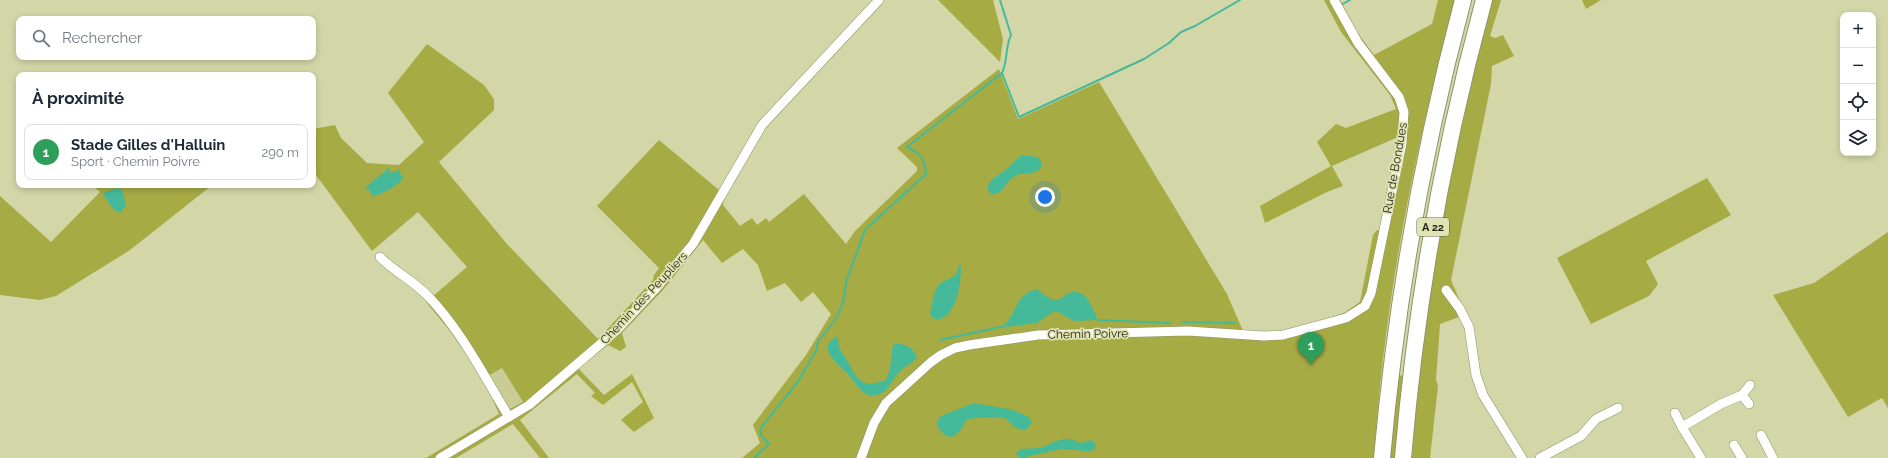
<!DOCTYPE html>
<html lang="fr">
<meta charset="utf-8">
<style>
:root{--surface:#fff;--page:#f6f6f7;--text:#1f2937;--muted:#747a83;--line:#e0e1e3;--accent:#2563eb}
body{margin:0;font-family:Raleway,sans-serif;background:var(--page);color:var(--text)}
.controls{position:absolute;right:12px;top:12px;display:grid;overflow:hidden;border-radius:8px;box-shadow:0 2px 6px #0003}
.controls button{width:36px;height:36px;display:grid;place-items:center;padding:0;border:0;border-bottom:1px solid var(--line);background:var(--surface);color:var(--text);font:20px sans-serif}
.you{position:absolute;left:1045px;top:197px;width:14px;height:14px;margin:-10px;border:3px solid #fff;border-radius:50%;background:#1a73e8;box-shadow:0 0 0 6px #1a73e833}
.badge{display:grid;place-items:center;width:26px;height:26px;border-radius:50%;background:var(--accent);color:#fff;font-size:13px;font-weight:700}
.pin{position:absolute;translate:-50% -33px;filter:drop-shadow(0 1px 2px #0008)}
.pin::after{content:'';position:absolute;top:21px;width:14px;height:12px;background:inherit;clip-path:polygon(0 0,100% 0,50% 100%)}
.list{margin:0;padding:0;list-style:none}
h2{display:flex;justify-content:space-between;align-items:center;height:52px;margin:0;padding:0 16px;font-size:17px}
h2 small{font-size:13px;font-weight:400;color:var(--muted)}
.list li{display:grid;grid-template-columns:26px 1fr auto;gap:12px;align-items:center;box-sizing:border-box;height:56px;margin:0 8px 8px;padding:0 8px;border:1px solid var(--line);border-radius:8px}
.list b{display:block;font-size:15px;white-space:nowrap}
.list p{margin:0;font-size:13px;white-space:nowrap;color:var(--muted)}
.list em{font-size:13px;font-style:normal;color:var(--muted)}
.icon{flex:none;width:22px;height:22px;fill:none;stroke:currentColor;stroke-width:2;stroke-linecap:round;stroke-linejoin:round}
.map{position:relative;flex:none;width:1888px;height:458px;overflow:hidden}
.search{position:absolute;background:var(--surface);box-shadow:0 2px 6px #0003;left:16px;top:16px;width:300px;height:44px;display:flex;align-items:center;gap:10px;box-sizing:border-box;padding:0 14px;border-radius:8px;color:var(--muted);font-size:15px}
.panel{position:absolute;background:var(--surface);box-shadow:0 2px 6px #0003;left:16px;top:72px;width:300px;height:116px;border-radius:8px}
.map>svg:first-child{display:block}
.built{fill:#c9cc96}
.green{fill:#a7ab44;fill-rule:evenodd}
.water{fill:#44ba9a}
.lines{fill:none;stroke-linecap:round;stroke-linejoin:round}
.stream{stroke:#44ba9a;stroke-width:2}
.minor-casing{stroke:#909366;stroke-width:10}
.motorway-casing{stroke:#909366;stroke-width:18}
.minor{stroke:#fff;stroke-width:9}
.motorway{stroke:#fff;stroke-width:16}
.labels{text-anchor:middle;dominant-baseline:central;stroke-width:3.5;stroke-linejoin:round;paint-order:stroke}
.shield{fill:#e0e3b4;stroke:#5e5f45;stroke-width:1}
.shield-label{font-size:11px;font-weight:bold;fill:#262715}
.street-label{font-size:12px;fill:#262715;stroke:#e0e3b4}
</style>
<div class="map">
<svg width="1888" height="458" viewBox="0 0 1888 458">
<rect width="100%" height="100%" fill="#d3d6a7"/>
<!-- built -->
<polygon class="built" points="502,368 523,403 508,410 488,376"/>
<!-- green -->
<g class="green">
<polygon points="938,0 993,0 1003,39 1000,62"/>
<path d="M1324 0H1340L1357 32 1374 55 1432 24 1438 0H1455C1414 150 1384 303 1374 458H865L878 415 875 412 857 458H742L760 443 753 425 806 355 831 314 813 292 801 302 785 283 767 291 758 265 743 249 722 263 703 240 663 290 622 333 626 347 620 351 608 345 578 368 604 395 632 374 654 418 634 432 621 420 643 402 632 382 603 405 591 396 595 393 577 374 520 420 549 458H540L513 424 456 458H449L448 456 445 458H426L499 414 482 376 449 330 426 302 467 267 418 212 372 251 313 171V129L335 125 341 138 367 163 399 165 424 142 388 93 427 44 484 85 494 99V110L439 162 507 244 598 339 653 280 654 275 659 268 597 206 659 140 725 195 723 205 740 226 752 218 757 225 766 218 769 222 804 194 846 244 855 231 917 171V167L897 148 999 69 1018 119 1099 82 1227 294 1243 331 1285 332 1344 313 1360 302 1373 235 1377 230 1388 231 1403 165 1407 133 1332 166 1343 186 1327 192 1265 223 1260 206 1331 166 1317 142 1336 124 1346 128 1396 109 1390 95 1341 32ZM502 368 523 402 508 410 488 376Z"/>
<path d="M1492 0H1501L1490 36 1495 38 1503 35 1514 56 1492 66 1491 84 1451 280 1462 306 1459 317 1440 324 1436 380 1438 386 1430 458H1412C1416 403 1421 347 1429 293 1445 194 1468 97 1492 0Z"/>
<polygon points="1582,0 1601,0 1586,9"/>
<polygon points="1707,178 1731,215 1646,261 1658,284 1649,296 1591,324 1557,258"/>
<polygon points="92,185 211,186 130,250 56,296 40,300 0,295 0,196 51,242 100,192"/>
<polygon points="1888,232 1888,408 1882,398 1848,417 1773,295 1814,283"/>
<polygon points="1396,375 1407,376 1398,458 1387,458"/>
</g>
<!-- water -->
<g class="water">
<path d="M1023 155 1038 157 1042 163C1040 177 1024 171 1015 176 1005 182 1003 196 990 194 983 181 997 177 1005 170 1012 165 1015 159 1023 155Z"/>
<path d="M389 168 390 173 399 170 403 179C396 186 382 195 372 196L370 191 365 188Z"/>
<polygon points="118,188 122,190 126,205 120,213 113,209 103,194 103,193"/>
<path d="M959 265H961C961 283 958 314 938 320L933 318 930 314C932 305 933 293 938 286 944 277 957 282 959 265Z"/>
<path d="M1036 289C1043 292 1046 299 1054 300 1061 301 1062 297 1067 294 1085 284 1093 309 1098 320L1074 321 1058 312H1053L1037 323 1005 327 1004 325C1019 311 1013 297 1036 289Z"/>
<path d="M836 337H838C839 353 841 349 848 362 858 381 862 389 886 380L890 369 893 344C904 343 913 347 917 357 913 364 905 366 900 371 893 378 889 390 880 394 876 395 872 396 868 395 859 390 853 380 847 373 838 364 816 348 836 337Z"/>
<path d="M974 403 1013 410 1029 417 1032 422 1027 429 1023 430 1016 428 1005 418C998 417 971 417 966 420 959 437 948 445 937 425L938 420 941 416Z"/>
<polygon points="1062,439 1070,439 1081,443 1092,440 1096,445 1094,450 1088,451 1060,449 1022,458 1018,456 1016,453 1020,449 1040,448"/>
</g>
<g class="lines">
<!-- stream -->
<g class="stream">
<polyline points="1341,5 1350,0"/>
<polyline points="1002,73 1019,117 1144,59 1169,43 1181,32 1195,26 1240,0"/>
<polyline points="1098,320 1170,323"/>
<polyline points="1183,322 1235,323"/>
<polyline points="940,340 1005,326"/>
<path d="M754 458 769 444 761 435 760 429 797 383 816 351 818 342 837 317 843 302 847 279 865 230 926 174C926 160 920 153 907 147L1002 73C1008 61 1005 47 1011 35L1000 0"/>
</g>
<!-- minor casing -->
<g class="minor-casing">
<g id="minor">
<path d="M380 257C395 272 412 280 427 295 461 330 484 376 509 417"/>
<polyline points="1446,290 1460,309 1469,327 1476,375 1483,395 1522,458"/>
<polyline points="1742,395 1749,404"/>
<polyline points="1675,413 1682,427 1721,404 1742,395 1750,385"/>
<polyline points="1682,427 1701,458"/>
<polyline points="1761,435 1773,458"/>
<polyline points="1734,445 1742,458"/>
<polyline points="440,458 529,405 618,329 659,285 693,244 762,125 879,0"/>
<polyline points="861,458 874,423 886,403 931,362 941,355 955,348 969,345 1038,335 1188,331 1264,336 1283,335 1346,318 1365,306 1371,293 1402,143 1404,112 1399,97 1358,43 1334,0"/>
<polyline points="1540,458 1581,436 1596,419 1618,408"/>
</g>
</g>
<!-- motorway casing -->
<g class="motorway-casing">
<g id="motorway">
<path d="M1382 458C1396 303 1423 150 1463 0"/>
<path d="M1403 458C1416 303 1443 150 1484 0"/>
</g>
</g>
<!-- minor -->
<use href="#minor" class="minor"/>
<!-- motorway -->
<use href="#motorway" class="motorway"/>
</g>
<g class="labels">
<!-- shield labels -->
<rect class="shield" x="1417" y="218" width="32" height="18" rx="3"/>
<g class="shield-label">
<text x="1433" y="227">A 22</text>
</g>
<!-- street labels -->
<g class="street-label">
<text transform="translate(1395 168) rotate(-80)">Rue de Bondues</text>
<text transform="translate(644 298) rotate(-47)">Chemin des Peupliers</text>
<text transform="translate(1088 334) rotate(-1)">Chemin Poivre</text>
</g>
</g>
</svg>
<div class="controls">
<button>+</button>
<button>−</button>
<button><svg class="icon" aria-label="locate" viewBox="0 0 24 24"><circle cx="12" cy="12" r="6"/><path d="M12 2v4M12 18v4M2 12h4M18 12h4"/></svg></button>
<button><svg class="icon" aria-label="layers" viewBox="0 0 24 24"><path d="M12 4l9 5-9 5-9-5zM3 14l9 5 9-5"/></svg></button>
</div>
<div class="you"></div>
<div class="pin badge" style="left:1311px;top:365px;background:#2e9e5b">1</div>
<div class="search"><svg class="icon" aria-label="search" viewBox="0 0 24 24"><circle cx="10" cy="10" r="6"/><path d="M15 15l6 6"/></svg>Rechercher</div>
<section class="panel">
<h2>À proximité<small></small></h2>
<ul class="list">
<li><span class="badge" style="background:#2e9e5b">1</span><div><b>Stade Gilles d'Halluin</b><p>Sport · Chemin Poivre</p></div><em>290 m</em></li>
</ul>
</section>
</div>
